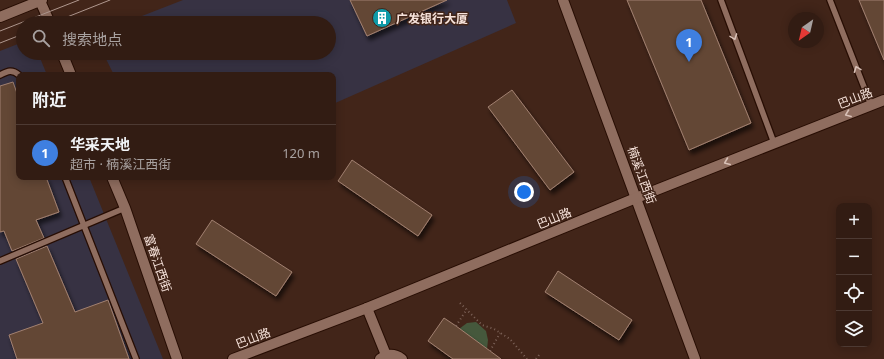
<!DOCTYPE html>
<html lang="zh">
<meta charset="utf-8">
<style>
:root{--surface:#321c13;--page:#3d2921;--text:#f1f3f6;--muted:#a8a1a0;--line:#4d3a33;--accent:#64d468}
body{margin:0;font-family:"Noto Sans","Noto Sans SC",sans-serif;background:var(--page);color:var(--text)}
.controls{position:absolute;right:12px;bottom:12px;display:grid;overflow:hidden;border-radius:8px;box-shadow:0 2px 10px #0003}
.controls button{width:36px;height:36px;display:grid;place-items:center;padding:0;border:0;border-bottom:1px solid var(--line);background:var(--surface);color:var(--text);font:20px sans-serif}
.compass{position:absolute;left:788px;top:12px;width:36px;height:36px;border-radius:50%;background:var(--surface);box-shadow:0 2px 10px #0003;rotate:214deg}
.you{position:absolute;left:524px;top:192px;width:14px;height:14px;margin:-10px;border:3px solid #fff;border-radius:50%;background:#1a73e8;box-shadow:0 0 0 6px #1a73e833}
.badge{display:grid;place-items:center;width:26px;height:26px;border-radius:50%;background:var(--accent);color:#fff;font-size:13px;font-weight:700}
.pin{position:absolute;translate:-50% -33px;filter:drop-shadow(0 1px 2px #0008)}
.pin::after{content:'';position:absolute;top:21px;width:14px;height:12px;background:inherit;clip-path:polygon(0 0,100% 0,50% 100%)}
.list{margin:0;padding:0;list-style:none}
h2{display:flex;justify-content:space-between;align-items:center;height:52px;margin:0;padding:0 16px;font-size:17px}
h2 small{font-size:13px;font-weight:400;color:var(--muted)}
.list li{display:grid;grid-template-columns:26px 1fr auto;gap:12px;align-items:center;box-sizing:border-box;height:56px;padding:0 16px;border-top:1px solid var(--line)}
.list b{display:block;font-size:15px;white-space:nowrap}
.list p{margin:0;font-size:13px;white-space:nowrap;color:var(--muted)}
.list em{font-size:13px;font-style:normal;color:var(--muted)}
.icon{flex:none;width:22px;height:22px;fill:none;stroke:currentColor;stroke-width:2;stroke-linecap:round;stroke-linejoin:round}
.map{position:relative;flex:none;width:884px;height:359px;overflow:hidden}
.search{position:absolute;background:var(--surface);box-shadow:0 2px 10px #0003;left:16px;top:16px;width:320px;height:44px;display:flex;align-items:center;gap:10px;box-sizing:border-box;padding:0 14px;border-radius:22px;color:var(--muted);font-size:15px}
.panel{position:absolute;background:var(--surface);box-shadow:0 2px 10px #0003;left:16px;top:72px;width:320px;height:108px;border-radius:8px}
.map>svg:first-child{display:block}
.commercial{fill:#373243}
.green{fill:#45583c}
.building{fill:#634636;stroke:#a28170;filter:url(#shadow)}
.lines{fill:none;stroke-linecap:round;stroke-linejoin:round}
.service-casing{stroke:#270d03;stroke-width:8}
.minor-casing{stroke:#270d03;stroke-width:12}
.tertiary-casing{stroke:#270d03;stroke-width:12}
.path{stroke:#7d6359;stroke-width:2;stroke-dasharray:1 3;stroke-linecap:butt}
.service{stroke:#8f6d5f;stroke-width:5.5}
.minor{stroke:#8f6d5f;stroke-width:10}
.tertiary{stroke:#8f6d5f;stroke-width:10}
.tram{stroke:#b0988f;stroke-width:1}
.oneway{stroke:#d8c0b6}
.labels{text-anchor:middle;dominant-baseline:central;stroke-width:3;stroke-linejoin:round;paint-order:stroke}
.poi-label{font-size:12px;font-weight:bold;fill:#f7e3db;stroke:#422519;text-anchor:start}
.street-label{font-size:12px;fill:#f7e3db;stroke:#422519}
</style>
<div class="map">
<svg width="884" height="359" viewBox="0 0 884 359">
<defs>
<filter id="shadow"><feDropShadow dx="2.5" dy="4.5" stdDeviation="2" flood-color="#0009"/></filter>
</defs>
<rect width="100%" height="100%" fill="#422519"/>
<!-- commercial -->
<g class="commercial">
<polygon points="183,0 507,0 516,23 333,104 333,75 114,75 103,53 329,53 329,23 124,23"/>
<polygon points="23,42 23,53 38,53 47,75 19,75 19,177 89,177 163,359 0,359 0,51"/>
</g>
<!-- green -->
<polygon class="green" points="476,322 486,331 488,340 487,349 459,329 467,323"/>
<!-- building -->
<g class="building">
<polygon points="350,0 447,0 367,36"/>
<polygon points="627,0 701,0 751,123 689,150"/>
<polygon points="859,0 884,0 884,60"/>
<polygon points="13,82 19,99 19,177 46,177 59,212 36,220 44,238 12,251 4,231 0,232 0,86"/>
<polygon points="512,90 574,172 550,190 488,107"/>
<polygon points="352,160 432,215 418,236 338,181"/>
<polygon points="212,220 292,272 276,296 196,244"/>
<polygon points="47,246 75,312 108,300 129,359 17,359 9,335 43,323 16,259"/>
<polygon points="558,271 632,320 619,340 545,292"/>
<polygon points="444,318 456,326 501,359 453,359 428,341"/>
</g>
<g class="lines">
<!-- service casing -->
<g class="service-casing">
<g id="service">
<polyline points="721,0 774,143"/>
<polyline points="830,0 871,105"/>
<path d="M0 75C8 71 12 69 19 75"/>
<polyline points="65,177 136,359"/>
<polyline points="0,261 125,208"/>
</g>
</g>
<!-- minor casing -->
<g class="minor-casing">
<g id="minor">
<polyline points="563,0 695,359"/>
<polyline points="367,308 386,355"/>
<polyline points="233,359 367,308 636,198 884,100"/>
<path d="M380 359C388 353 395 354 402 359"/>
</g>
</g>
<!-- tertiary casing -->
<g class="tertiary-casing">
<g id="tertiary">
<polyline points="40,1 50,23"/>
<polyline points="0,17 42,0"/>
<polyline points="62,53 71,75"/>
<polyline points="112,177 125,208 177,359"/>
</g>
</g>
<!-- path -->
<g class="path">
<polyline points="460,303 482,325 494,329 510,339 527,359"/>
<polyline points="456,326 467,309"/>
<polyline points="490,351 500,333"/>
<polyline points="536,359 539,355"/>
</g>
<!-- service -->
<use href="#service" class="service"/>
<!-- minor -->
<use href="#minor" class="minor"/>
<!-- tertiary -->
<use href="#tertiary" class="tertiary"/>
<!-- tram -->
<g class="tram">
<polyline points="52,23 110,0"/>
<polyline points="0,31 79,0"/>
<polyline points="0,43 23,34"/>
</g>
</g>
<!-- one-way arrows -->
<defs><path id="oneway-chevron" d="M-2-3.5L2.5 0L-2 3.5" fill="none" stroke-width="1.6" stroke-linecap="round" stroke-linejoin="round"/></defs>
<g class="oneway">
<use href="#oneway-chevron" transform="translate(734 37) rotate(70)"/>
<use href="#oneway-chevron" transform="translate(857 69) rotate(-111)"/>
<use href="#oneway-chevron" transform="translate(848 114) rotate(159)"/>
<use href="#oneway-chevron" transform="translate(727 162) rotate(158)"/>
</g>
<!-- icons -->
<defs>
<g id="building-disc" transform="scale(1)"><circle r="9.5" fill="#0f9aa8" stroke="#422519"/><path d="M-4-6H4V6H1V3H-1V6H-4ZM-2.5-4.3h1.7v1.8h-1.7ZM.8-4.3h1.7v1.8H.8ZM-2.5-1h1.7V.8h-1.7ZM.8-1h1.7V.8H.8Z" fill="#fff"/></g>
</defs>
<g fill-rule="evenodd">
<use href="#building-disc" x="382" y="18"/>
</g>
<g class="labels">
<!-- poi labels -->
<g class="poi-label">
<text x="396" y="18">广发银行大厦</text>
</g>
<!-- street labels -->
<g class="street-label">
<text transform="translate(855 98) rotate(-21)">巴山路</text>
<text transform="translate(642 175) rotate(70)">楠溪江西街</text>
<text transform="translate(554 218) rotate(-22)">巴山路</text>
<text transform="translate(158 263) rotate(71)">富春江西街</text>
<text transform="translate(253 338) rotate(-21)">巴山路</text>
</g>
</g>
</svg>
<div class="controls">
<button>+</button>
<button>−</button>
<button><svg class="icon" aria-label="locate" viewBox="0 0 24 24"><circle cx="12" cy="12" r="6"/><path d="M12 2v4M12 18v4M2 12h4M18 12h4"/></svg></button>
<button><svg class="icon" aria-label="layers" viewBox="0 0 24 24"><path d="M12 4l9 5-9 5-9-5zM3 14l9 5 9-5"/></svg></button>
</div>
<svg class="compass" viewBox="-18 -18 36 36"><path d="M0-13l5 13h-10z" fill="#e53935"/><path d="M0 13l5-13h-10z" fill="#a8a1a0"/></svg>
<div class="you"></div>
<div class="pin badge" style="left:689px;top:62px;background:#3f7fe0">1</div>
<div class="search"><svg class="icon" aria-label="search" viewBox="0 0 24 24"><circle cx="10" cy="10" r="6"/><path d="M15 15l6 6"/></svg>搜索地点</div>
<section class="panel">
<h2>附近<small></small></h2>
<ul class="list">
<li><span class="badge" style="background:#3f7fe0">1</span><div><b>华采天地</b><p>超市 · 楠溪江西街</p></div><em>120 m</em></li>
</ul>
</section>
</div>
